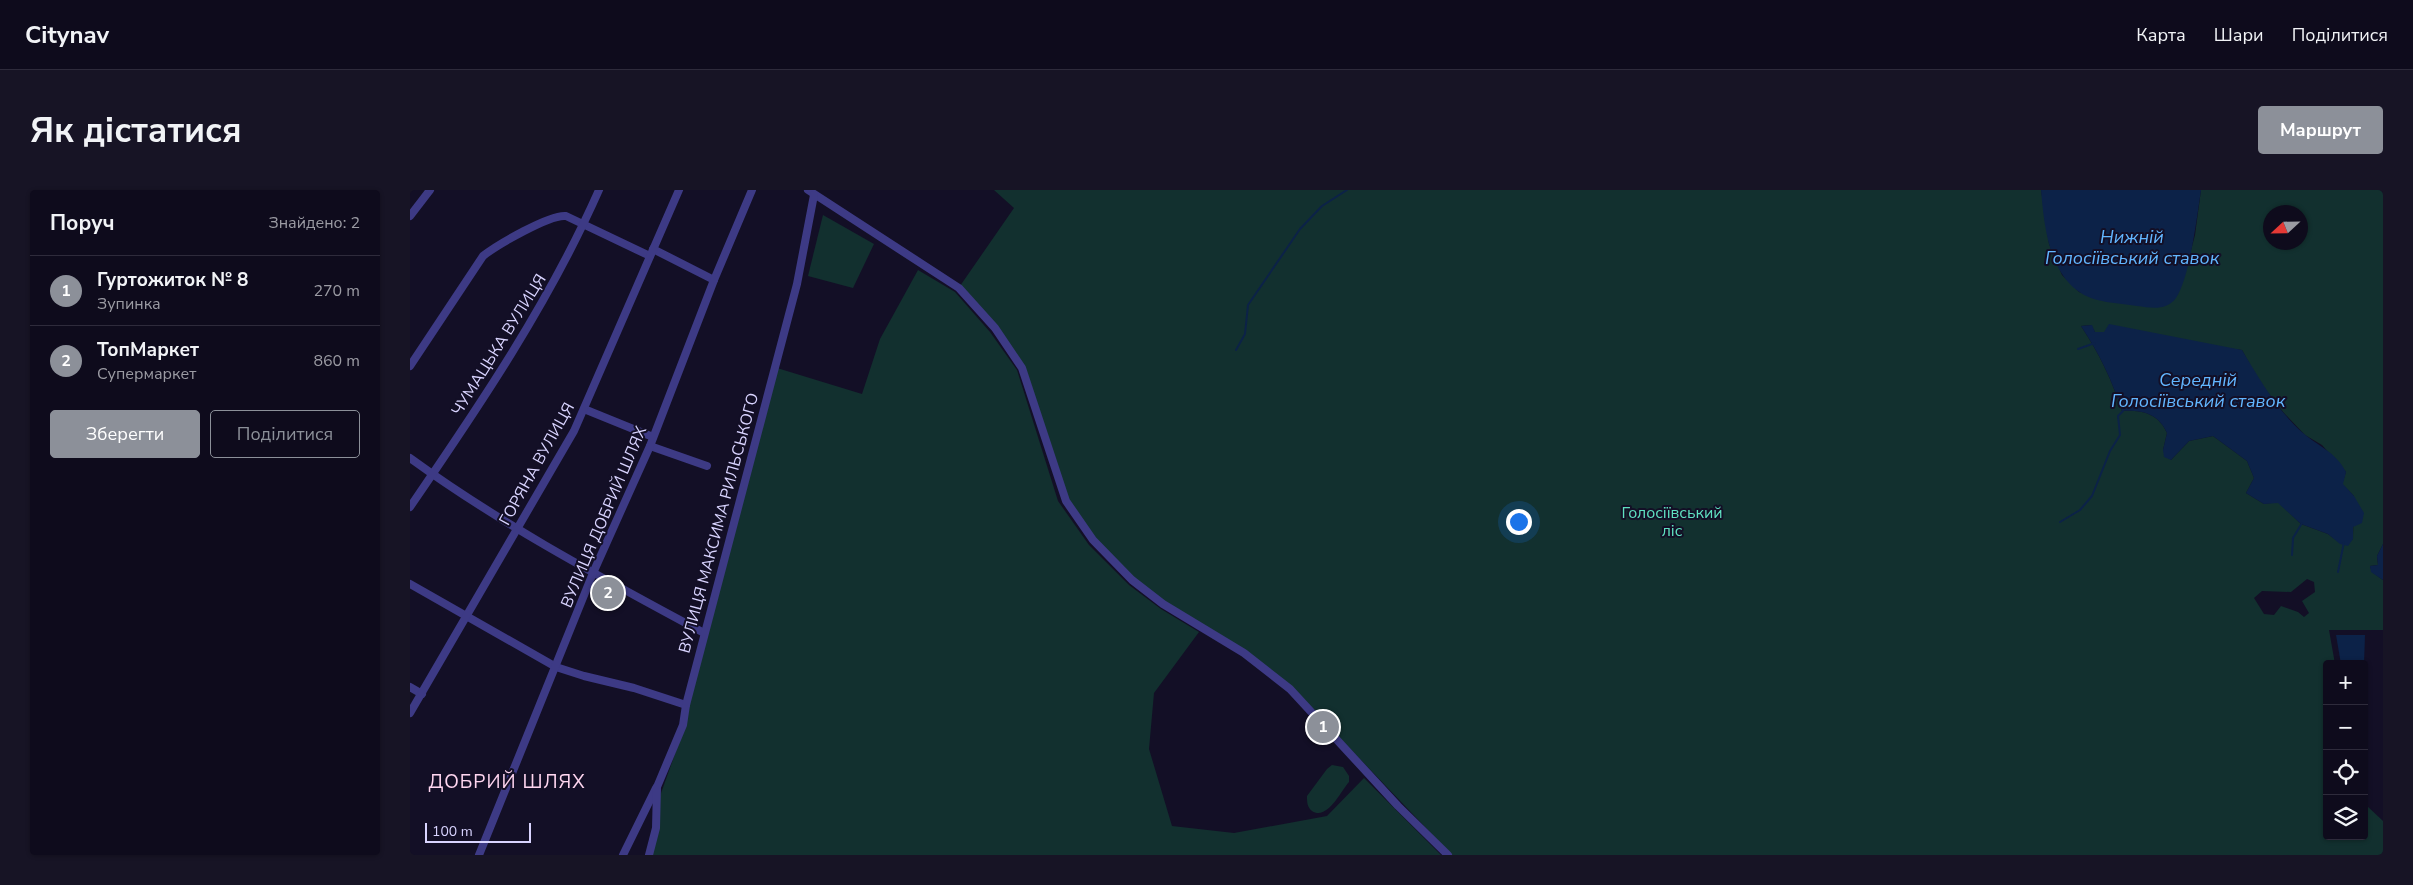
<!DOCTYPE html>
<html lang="uk">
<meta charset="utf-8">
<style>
:root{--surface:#0e0b1c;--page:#171425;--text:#f1f3f6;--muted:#9b9ba3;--line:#2e2b3b;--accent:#8c9099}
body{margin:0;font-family:"Nunito Sans",sans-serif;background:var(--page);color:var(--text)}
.controls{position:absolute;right:15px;bottom:15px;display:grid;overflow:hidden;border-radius:5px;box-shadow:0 1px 4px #0004}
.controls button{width:45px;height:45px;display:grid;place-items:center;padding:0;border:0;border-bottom:1px solid var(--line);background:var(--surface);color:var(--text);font:25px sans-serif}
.compass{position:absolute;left:1853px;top:15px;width:45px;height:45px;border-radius:50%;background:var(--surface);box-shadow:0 1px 4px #0004;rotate:248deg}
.scale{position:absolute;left:15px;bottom:12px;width:106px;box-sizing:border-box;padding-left:5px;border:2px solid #d9d4ff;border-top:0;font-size:14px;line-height:18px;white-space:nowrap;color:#d9d4ff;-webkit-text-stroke:4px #130f26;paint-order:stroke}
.you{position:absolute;left:1108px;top:331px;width:18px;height:18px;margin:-12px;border:4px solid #fff;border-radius:50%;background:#1a73e8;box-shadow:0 0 0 8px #1a73e833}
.badge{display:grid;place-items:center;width:32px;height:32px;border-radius:50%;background:var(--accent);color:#fff;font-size:16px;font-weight:700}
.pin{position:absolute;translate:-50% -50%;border:2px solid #fff;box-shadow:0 1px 5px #0006}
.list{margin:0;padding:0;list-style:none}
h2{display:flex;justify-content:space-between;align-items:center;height:65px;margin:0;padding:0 20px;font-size:21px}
h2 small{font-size:16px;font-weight:400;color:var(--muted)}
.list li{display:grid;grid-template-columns:32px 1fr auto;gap:15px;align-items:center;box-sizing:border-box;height:70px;padding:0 20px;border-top:1px solid var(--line)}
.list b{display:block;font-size:19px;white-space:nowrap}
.list p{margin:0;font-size:16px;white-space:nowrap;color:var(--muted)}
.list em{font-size:16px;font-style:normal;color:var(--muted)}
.actions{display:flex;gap:10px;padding:15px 20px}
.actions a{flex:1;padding:11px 0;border:1px solid var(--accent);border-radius:5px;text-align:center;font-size:18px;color:var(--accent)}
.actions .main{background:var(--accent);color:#fff}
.icon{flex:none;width:28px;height:28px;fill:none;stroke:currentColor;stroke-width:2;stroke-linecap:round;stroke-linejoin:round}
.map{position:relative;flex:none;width:1973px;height:665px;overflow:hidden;border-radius:5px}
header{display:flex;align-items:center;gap:30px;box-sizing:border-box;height:70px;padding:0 25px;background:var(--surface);border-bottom:1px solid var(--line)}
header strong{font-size:24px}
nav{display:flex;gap:28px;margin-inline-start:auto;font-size:18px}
.intro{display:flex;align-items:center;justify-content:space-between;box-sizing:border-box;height:120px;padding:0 30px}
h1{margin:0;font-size:35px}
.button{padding:12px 22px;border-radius:5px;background:var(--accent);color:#fff;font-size:18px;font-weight:700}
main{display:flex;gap:30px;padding:0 30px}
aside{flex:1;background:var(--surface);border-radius:5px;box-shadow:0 1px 4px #0004}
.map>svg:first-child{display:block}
.green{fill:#12302f;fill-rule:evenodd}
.water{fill:#0c2248}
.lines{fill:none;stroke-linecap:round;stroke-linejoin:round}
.stream{stroke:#0c2248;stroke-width:2}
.minor{stroke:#3d3a85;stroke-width:8}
.labels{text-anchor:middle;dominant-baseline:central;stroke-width:4;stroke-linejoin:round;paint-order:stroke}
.street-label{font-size:16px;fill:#d9d4ff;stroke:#130f26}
.park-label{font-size:16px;fill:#5fe0c0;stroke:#130f26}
.water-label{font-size:18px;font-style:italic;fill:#62b6ff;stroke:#130f26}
.quarter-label{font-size:19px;letter-spacing:1px;fill:#ffd6f0;stroke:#130f26}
</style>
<header>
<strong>Citynav</strong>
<nav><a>Карта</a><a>Шари</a><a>Поділитися</a></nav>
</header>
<div class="intro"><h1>Як дістатися</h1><a class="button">Маршрут</a></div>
<main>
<aside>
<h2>Поруч<small>Знайдено: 2</small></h2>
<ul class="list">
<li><span class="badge">1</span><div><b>Гуртожиток № 8</b><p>Зупинка</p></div><em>270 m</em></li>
<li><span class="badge">2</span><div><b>ТопМаркет</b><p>Супермаркет</p></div><em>860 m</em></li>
</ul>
<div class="actions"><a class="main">Зберегти</a><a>Поділитися</a></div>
</aside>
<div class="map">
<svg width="1973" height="665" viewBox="0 0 1973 665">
<rect width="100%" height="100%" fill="#130f26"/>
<!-- green -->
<g class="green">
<path d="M584 0H1631L1639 54 1652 85 1669 102 1695 111 1775 83 1785 45 1791 0H1973V354L1967 366 1968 375 1960 376 1962 382 1973 390V440H1919L1925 474H1917V646H1954V610L1956 615 1973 631V665H1042L881 497 754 412 724 389 685 348 658 310 614 177 550 96 604 18ZM1860 22H1890V52H1860ZM1681 135 1685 142 1832 160 1849 191 1874 223 1895 245 1912 255 1936 282 1932 294 1944 306 1943 349 1930 353 1918 344 1891 334 1868 312 1854 314 1836 303 1844 288 1837 271 1803 246 1779 251 1761 270 1753 260 1757 243C1748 223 1732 220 1712 221 1702 190 1689 163 1671 136ZM1897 389 1904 392 1905 402 1892 411 1899 423 1894 427 1888 422 1871 416 1864 425 1854 424 1844 408 1852 401 1881 402Z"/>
<polygon points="413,25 464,54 443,98 398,86"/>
<polygon points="508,80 545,102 580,142 607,180 648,311 679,355 719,395 751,419 789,442 744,503 739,559 762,636 824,643 917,626 954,588 1031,665 242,665 250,606 276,533 278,515 367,178 452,204 470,149"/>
<path d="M922 575 933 577 939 586V592C931 601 917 631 902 621 897 617 897 612 897 606L917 579Z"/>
</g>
<!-- water -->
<g class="water">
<path d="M1631 0H1791C1787 26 1780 87 1766 108 1756 121 1742 118 1727 116 1709 113 1683 113 1668 101 1638 79 1634 34 1631 0Z"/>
<path d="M1699 134 1832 160C1850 190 1867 220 1893 243 1909 257 1925 261 1936 282L1933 294 1944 306 1954 323 1952 333 1943 337V349L1938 356 1930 354 1918 344 1891 334 1868 313 1854 314 1836 303 1844 288 1837 271 1803 246 1779 251 1761 270 1754 267 1753 260 1757 243C1748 223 1732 220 1712 221 1702 190 1689 163 1671 136L1682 135 1685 142H1694Z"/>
<polygon points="1973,354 1973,390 1961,382 1960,376 1968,375 1967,366"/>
<polygon points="1926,445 1955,445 1954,474 1931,474"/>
</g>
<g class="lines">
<!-- stream -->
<g class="stream">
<polyline points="1668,159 1685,153"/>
<polyline points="826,160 835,144 838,115 890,39 912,16 937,0"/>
<polyline points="1650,332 1670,320 1682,306 1700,261 1710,245 1708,226 1713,221"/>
<polyline points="1882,365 1883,348 1892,333"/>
<polyline points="1928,382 1934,352"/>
</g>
<!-- minor -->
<g class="minor">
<polyline points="398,0 549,98 585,138 612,178 656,311 683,350 722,390 753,414 834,463 880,499 988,616 1038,665"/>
<polyline points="0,26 20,0"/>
<polyline points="243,59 304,90"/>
<path d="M0 176 73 66C87 55 140 24 156 26L240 66"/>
<polyline points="174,219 243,247"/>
<polyline points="240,256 297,276"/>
<path d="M0 268C92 335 194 389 294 443"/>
<path d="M0 317C70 215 139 113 189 0"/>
<polyline points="0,394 146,477 174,486 224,498 276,515"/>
<polyline points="0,497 12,504"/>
<polyline points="0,523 164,241 269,0"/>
<polyline points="69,665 183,383 240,256 304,90 342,0"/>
<polyline points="213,665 246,598"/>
<polyline points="239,665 246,638 247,597 273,535 276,515 387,94 404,5"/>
</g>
</g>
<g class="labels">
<!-- street labels -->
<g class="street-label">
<text transform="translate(89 155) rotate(-58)">ЧУМАЦЬКА ВУЛИЦЯ</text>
<text transform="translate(127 274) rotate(-61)">ГОРЯНА ВУЛИЦЯ</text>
<text transform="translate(194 327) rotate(-67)">ВУЛИЦЯ ДОБРИЙ ШЛЯХ</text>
<text transform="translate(309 333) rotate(-75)">ВУЛИЦЯ МАКСИМА РИЛЬСЬКОГО</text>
</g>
<!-- park labels -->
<g class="park-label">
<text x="1262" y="323">Голосіївський<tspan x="1262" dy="18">ліс</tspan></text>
</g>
<!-- water labels -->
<g class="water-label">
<text x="1722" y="47">Нижній<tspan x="1722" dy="21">Голосіївський ставок</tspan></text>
<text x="1788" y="190">Середній<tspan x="1788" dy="21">Голосіївський ставок</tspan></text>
</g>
<!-- quarter labels -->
<g class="quarter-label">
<text x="97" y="592">ДОБРИЙ ШЛЯХ</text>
</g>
</g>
</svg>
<div class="controls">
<button>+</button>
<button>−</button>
<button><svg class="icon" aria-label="locate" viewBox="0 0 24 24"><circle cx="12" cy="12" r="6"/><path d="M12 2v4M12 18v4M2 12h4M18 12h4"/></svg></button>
<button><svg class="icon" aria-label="layers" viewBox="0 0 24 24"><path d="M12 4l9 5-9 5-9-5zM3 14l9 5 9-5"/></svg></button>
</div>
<svg class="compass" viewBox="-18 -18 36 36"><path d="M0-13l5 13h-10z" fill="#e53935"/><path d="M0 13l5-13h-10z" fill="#9b9ba3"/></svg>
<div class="scale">100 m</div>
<div class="you"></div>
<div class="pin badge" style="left:913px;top:537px">1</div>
<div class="pin badge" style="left:198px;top:403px">2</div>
</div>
</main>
